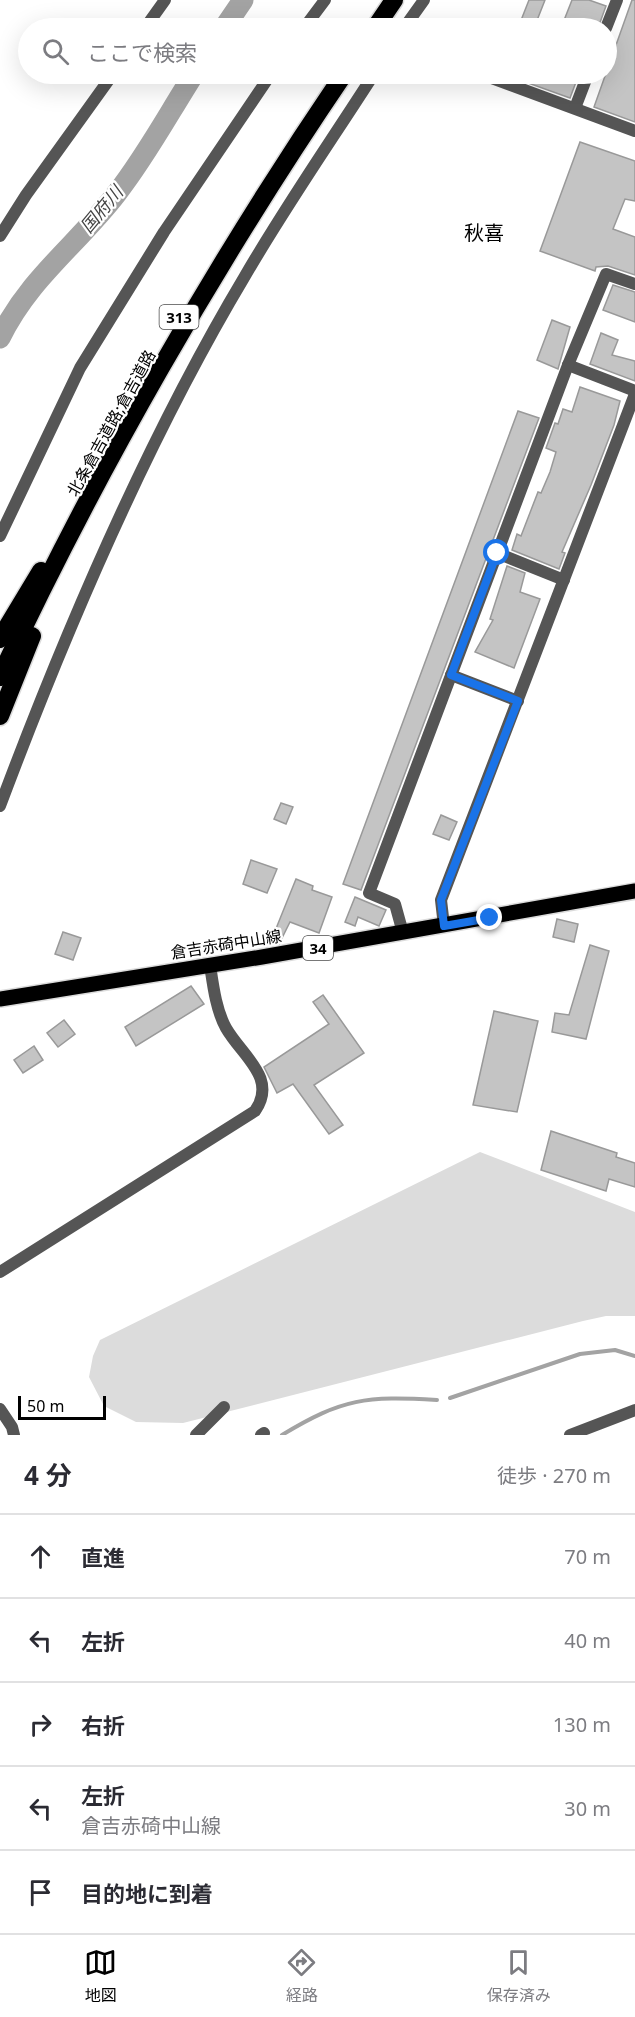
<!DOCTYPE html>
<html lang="ja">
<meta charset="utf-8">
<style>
:root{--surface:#fff;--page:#f7f7f7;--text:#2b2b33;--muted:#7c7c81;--line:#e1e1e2;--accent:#000}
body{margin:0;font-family:"Noto Sans","Noto Sans JP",sans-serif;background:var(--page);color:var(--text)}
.scale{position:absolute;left:18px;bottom:15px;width:88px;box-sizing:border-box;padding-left:6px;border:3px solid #000;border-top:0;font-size:16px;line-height:21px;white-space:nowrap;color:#000;-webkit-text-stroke:4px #fff;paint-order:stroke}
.stop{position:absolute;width:18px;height:18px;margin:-14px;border:4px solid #1a73e8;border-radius:50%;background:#fff}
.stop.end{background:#1a73e8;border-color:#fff;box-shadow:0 2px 6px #0008}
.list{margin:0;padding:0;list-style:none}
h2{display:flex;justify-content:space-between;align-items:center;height:78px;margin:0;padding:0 24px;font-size:26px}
h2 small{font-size:20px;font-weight:400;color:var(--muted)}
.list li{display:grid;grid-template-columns:39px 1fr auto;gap:18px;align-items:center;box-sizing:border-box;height:84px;padding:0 24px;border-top:2px solid var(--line)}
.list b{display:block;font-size:22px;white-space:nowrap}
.list p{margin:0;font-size:20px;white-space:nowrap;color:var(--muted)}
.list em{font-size:20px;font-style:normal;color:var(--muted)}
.icon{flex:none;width:33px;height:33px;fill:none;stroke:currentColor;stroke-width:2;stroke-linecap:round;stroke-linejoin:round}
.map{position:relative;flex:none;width:635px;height:1435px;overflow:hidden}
.search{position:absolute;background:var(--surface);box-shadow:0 6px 24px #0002;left:18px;right:18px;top:18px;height:66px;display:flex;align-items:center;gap:15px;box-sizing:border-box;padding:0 21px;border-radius:33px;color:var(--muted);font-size:22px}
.sheet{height:498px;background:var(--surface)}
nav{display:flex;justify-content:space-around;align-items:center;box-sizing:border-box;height:84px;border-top:2px solid var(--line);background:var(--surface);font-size:16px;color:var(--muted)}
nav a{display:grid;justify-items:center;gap:3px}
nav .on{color:var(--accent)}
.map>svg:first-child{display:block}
.green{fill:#dcdcdc}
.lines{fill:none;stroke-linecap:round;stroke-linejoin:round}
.stream{stroke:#a3a3a3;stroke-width:4}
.river{stroke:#a3a3a3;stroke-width:21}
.building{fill:#c4c4c4;stroke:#999;stroke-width:1.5}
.primary-casing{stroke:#dbdbdb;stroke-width:18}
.motorway-casing{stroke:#dbdbdb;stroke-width:21}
.minor{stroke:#555;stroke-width:12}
.primary{stroke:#000;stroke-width:15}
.motorway{stroke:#000;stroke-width:18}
.route{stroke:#1a73e8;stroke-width:8}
.labels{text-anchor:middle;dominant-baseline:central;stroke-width:4.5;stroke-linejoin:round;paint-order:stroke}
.shield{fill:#fff;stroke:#4c4c4c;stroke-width:1.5}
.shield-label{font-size:15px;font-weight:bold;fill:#000}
.street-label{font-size:16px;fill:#000;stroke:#fff}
.water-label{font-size:18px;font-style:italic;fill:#444;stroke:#fff}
.quarter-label{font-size:20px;fill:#000;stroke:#fff}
</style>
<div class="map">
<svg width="635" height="1435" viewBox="0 0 635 1435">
<rect width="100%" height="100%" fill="#fff"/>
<!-- green -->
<polygon class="green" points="480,1152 635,1212 635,1316 606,1316 583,1321 183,1423 136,1422 104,1406 89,1377 93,1356 100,1340"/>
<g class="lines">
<!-- stream -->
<g class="stream">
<polyline points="450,1398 580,1354 615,1350 635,1356"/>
<path d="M282 1435C343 1398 366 1396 437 1400"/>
</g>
<!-- river -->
<g class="river">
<polyline points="224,28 243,0"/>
<path d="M0 338C29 278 78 244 117 193 146 156 169 113 194 74"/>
</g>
</g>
<!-- building -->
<g class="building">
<polygon points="529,0 545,0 534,28 518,28"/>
<polygon points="572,0 589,0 606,6 598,28 561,28"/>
<polygon points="632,0 635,0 635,122 594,107"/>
<polygon points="503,74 579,74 570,98"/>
<polygon points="580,142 635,161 635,201 625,199 613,229 635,237 635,275 608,266 596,267 595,271 540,251"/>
<polygon points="613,285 635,292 635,322 603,310"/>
<polygon points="552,320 570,327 558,369 537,360"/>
<polygon points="601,333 618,340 612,355 635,361 635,381 590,364"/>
<polygon points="580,387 620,401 614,425 591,485 562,552 565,553 559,569 512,550 517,534 521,536 538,492 541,493 550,472 556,452 546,448 555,423 558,424 563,409 572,412"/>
<polygon points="518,411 539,418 361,890 343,884"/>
<polygon points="507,566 525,573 520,592 540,599 514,668 475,652 493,620 490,619"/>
<polygon points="281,803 293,807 286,824 274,819"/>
<polygon points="441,815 457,822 449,840 433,834"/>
<polygon points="251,860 277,869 267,893 243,884"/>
<polygon points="296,879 313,886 312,890 332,897 319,933 290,922 279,944 271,941"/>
<polygon points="355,897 386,910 379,926 358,917 355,926 345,922"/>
<polygon points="557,919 578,924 574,942 553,937"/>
<polygon points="63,932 81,938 73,960 55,954"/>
<polygon points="590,945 609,951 586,1039 552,1032 555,1013 569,1015"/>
<polygon points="191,986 204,1004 136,1046 125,1027"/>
<polygon points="323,995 364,1053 314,1085 343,1125 329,1134 293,1084 277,1093 264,1067 329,1024 313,1002"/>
<polygon points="494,1011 538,1021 517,1112 473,1105"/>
<polygon points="64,1020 75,1034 58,1047 47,1033"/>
<polygon points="34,1046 43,1060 23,1073 14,1060"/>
<polygon points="551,1131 617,1153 616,1157 635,1163 635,1187 609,1179 606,1191 541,1170"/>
</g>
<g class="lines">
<!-- primary casing -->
<g class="primary-casing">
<polyline id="primary" points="0,999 262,957 635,891"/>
</g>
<!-- motorway casing -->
<g class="motorway-casing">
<g id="motorway">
<polyline points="375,28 394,0"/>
<polyline points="0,639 41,571"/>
<path d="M0 677C96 471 217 261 344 74"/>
<polyline points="0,716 32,636"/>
</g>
</g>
<!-- minor -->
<g class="minor">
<polyline points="145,28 165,0"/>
<polyline points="304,28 325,0"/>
<polyline points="404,28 424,0"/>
<polyline points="606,28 617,0"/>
<polyline points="481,74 635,131"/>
<polyline points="575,108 588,74"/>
<polyline points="0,236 26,195 113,74"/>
<polyline points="568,365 635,391"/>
<polyline points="0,536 80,368 164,232 271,74"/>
<polyline points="497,553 564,580"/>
<polyline points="451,675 518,701"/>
<path d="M0 806C67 627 147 440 245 276 285 207 331 141 374 74"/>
<polyline points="444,926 441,900 635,394"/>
<polyline points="403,933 395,904 369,893 568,365 606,274 635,284"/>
<path d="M0 1272 255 1111C278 1078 242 1056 226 1028 216 1010 213 985 210 965"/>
<polyline points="0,1409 12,1427 14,1435"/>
<polyline points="196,1435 224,1407"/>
<polyline points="261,1435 264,1433"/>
<polyline points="570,1435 635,1410"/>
</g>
<!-- primary -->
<use href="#primary" class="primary"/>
<!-- motorway -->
<use href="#motorway" class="motorway"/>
</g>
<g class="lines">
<!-- route -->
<polyline class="route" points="490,918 444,926 441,900 518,701 451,675 497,553"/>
</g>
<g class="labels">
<!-- shield labels -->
<g class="shield">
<rect x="159.5" y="305" width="39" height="24" rx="4.5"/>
<rect x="303" y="936" width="30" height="24" rx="4.5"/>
</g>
<g class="shield-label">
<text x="179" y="317">313</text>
<text x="318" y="948">34</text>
</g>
<!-- street labels -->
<g class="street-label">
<text transform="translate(111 423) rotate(-61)">北条倉吉道路;倉吉道路</text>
<text transform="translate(226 944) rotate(-9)">倉吉赤碕中山線</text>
</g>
<!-- water labels -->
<g class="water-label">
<text transform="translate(101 209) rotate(-50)">国府川</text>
</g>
<!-- quarter labels -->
<g class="quarter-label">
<text x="484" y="232">秋喜</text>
</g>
</g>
</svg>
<div class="scale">50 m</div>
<div class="stop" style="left:497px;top:553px"></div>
<div class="stop end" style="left:490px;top:918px"></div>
<div class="search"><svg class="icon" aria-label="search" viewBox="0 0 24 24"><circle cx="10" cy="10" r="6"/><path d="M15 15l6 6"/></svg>ここで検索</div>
</div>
<section class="sheet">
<h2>4 分<small>徒歩 · 270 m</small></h2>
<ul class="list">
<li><svg class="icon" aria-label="ahead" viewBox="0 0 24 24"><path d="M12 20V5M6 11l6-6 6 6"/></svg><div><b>直進</b></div><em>70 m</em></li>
<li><svg class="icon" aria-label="left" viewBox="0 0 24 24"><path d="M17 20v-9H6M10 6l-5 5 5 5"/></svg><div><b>左折</b></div><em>40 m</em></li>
<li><svg class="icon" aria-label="right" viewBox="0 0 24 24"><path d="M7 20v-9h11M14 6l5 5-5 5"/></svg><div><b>右折</b></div><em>130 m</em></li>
<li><svg class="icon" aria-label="left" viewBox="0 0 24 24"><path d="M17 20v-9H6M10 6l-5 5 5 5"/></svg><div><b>左折</b><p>倉吉赤碕中山線</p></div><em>30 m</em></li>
<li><svg class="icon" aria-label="arrive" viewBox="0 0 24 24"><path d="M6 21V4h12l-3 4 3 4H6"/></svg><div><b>目的地に到着</b></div></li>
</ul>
</section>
<nav>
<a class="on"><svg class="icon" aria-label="map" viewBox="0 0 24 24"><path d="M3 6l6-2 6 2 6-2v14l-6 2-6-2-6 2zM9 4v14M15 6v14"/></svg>地図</a>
<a><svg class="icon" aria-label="directions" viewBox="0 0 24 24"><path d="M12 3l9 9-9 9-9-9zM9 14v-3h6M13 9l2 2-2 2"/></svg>経路</a>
<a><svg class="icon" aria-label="saved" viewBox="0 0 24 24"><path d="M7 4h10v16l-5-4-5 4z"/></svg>保存済み</a>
</nav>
